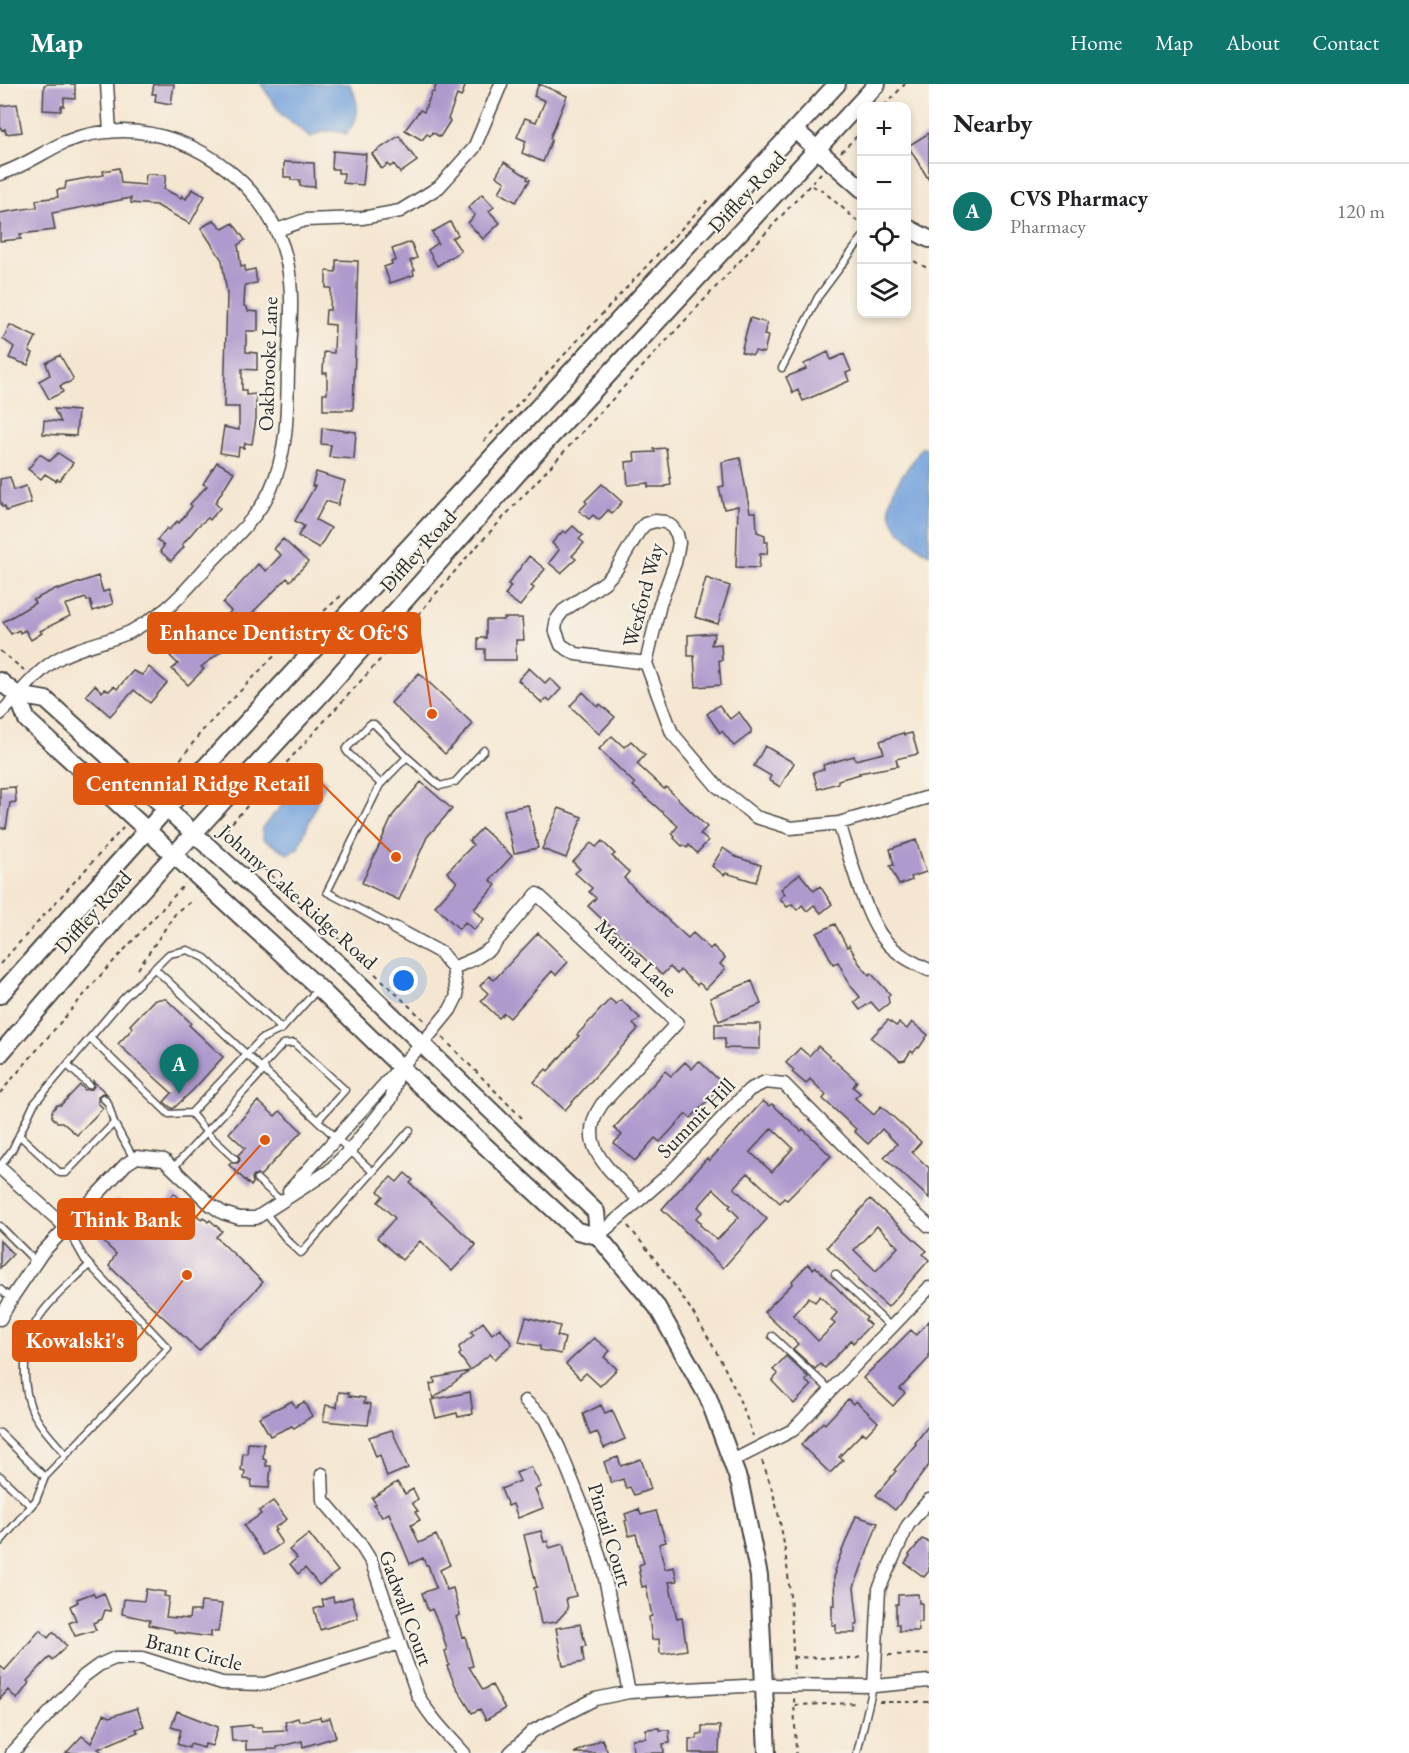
<!DOCTYPE html>
<meta charset="utf-8">
<style>
body{margin:0;font-family:"EB Garamond",serif;background:#f2f2f2;color:#202124}
.controls{position:absolute;right:18px;top:18px;display:grid;overflow:hidden;border-radius:12px;box-shadow:0 3px 9px #0003}
.controls button{width:54px;height:54px;display:grid;place-items:center;padding:0;border:0;border-bottom:2px solid #e0e0e0;background:#fff;color:#202124;font:30px sans-serif}
.you{position:absolute;left:404px;top:897px;width:21px;height:21px;margin:-15px;border:4px solid #fff;border-radius:50%;background:#1a73e8;box-shadow:0 0 0 9px #1a73e833}
.badge{display:grid;place-items:center;width:39px;height:39px;border-radius:50%;background:#0f766e;color:#fff;font-size:20px;font-weight:700}
.pin{position:absolute;translate:-50% -50px;filter:drop-shadow(0 2px 3px #0008)}
.pin::after{content:'';position:absolute;top:32px;width:21px;height:18px;background:inherit;clip-path:polygon(0 0,100% 0,50% 100%)}
.list{margin:0;padding:0;list-style:none}
h2{display:flex;justify-content:space-between;align-items:center;height:78px;margin:0;padding:0 24px;font-size:26px}
h2 small{font-size:20px;font-weight:400;color:#757577}
.list li{display:grid;grid-template-columns:39px 1fr auto;gap:18px;align-items:center;box-sizing:border-box;height:96px;padding:0 24px;border-top:2px solid #e0e0e0}
.list b{display:block;font-size:22px;white-space:nowrap}
.list p{margin:0;font-size:20px;white-space:nowrap;color:#757577}
.list em{font-size:20px;font-style:normal;color:#757577}
.icon{flex:none;width:33px;height:33px;fill:none;stroke:currentColor;stroke-width:2;stroke-linecap:round;stroke-linejoin:round}
.map{position:relative;flex:none;width:929px;height:1669px;overflow:hidden}
header{display:flex;align-items:center;gap:36px;box-sizing:border-box;height:84px;padding:0 30px;background:#0f766e;color:#fff}
header strong{font-size:28px}
nav{display:flex;gap:33px;margin-inline-start:auto;font-size:21px}
main{display:flex}
aside{flex:1;background:#fff}
.map>svg:first-child{display:block}
</style>
<header>
<strong>Map</strong>
<nav><a>Home</a><a>Map</a><a>About</a><a>Contact</a></nav>
</header>
<main>
<div class="map">
<svg width="929" height="1669" viewBox="0 0 929 1669">
<rect width="100%" height="100%" fill="#f7f3e8"/>
<filter id="ink" filterUnits="userSpaceOnUse"><feTurbulence type="fractalNoise" baseFrequency=".0167" numOctaves="2"/><feDisplacementMap in="SourceGraphic" scale="12" xChannelSelector="R" yChannelSelector="G"/><feConvolveMatrix kernelMatrix="1 2 1 2 8 2 1 2 1" color-interpolation-filters="sRGB"/></filter>
<filter id="wash" filterUnits="userSpaceOnUse"><feTurbulence type="fractalNoise" baseFrequency=".008" numOctaves="4" result="noise"/><feDisplacementMap in="SourceGraphic" scale="24" xChannelSelector="R" yChannelSelector="G"/><feGaussianBlur stdDeviation="1.35" result="paint"/><feColorMatrix in="noise" values="0 0 0 0 0 0 0 0 0 0 0 0 0 0 0 0 0 1.4 0 .05"/><feComposite in="paint" operator="in"/></filter>
<g filter="url(#wash)">
<rect width="100%" height="100%" fill="#f5e6d1"/>
<path fill="#73a2dc" stroke="#4f6684" stroke-width="1.5" d="M261,0H350C360,22 361,32 346,50C335,44 321,47 311,53L281,30Z
M921,364H929V470C908,455 880,439 893,408C899,392 913,380 921,364Z
M317,690L326,698L298,764L289,770L263,755L262,744L309,691Z"/>
<g id="blocks">
<path fill="#af9acd" fill-rule="evenodd" d="M48,0H75V15L64,14V22H61V27L43,26L44,1Z
M154,0H174L171,20L155,17L156,10H152Z
M433,0H466L461,13L457,11L448,35L450,37L440,53L432,48L430,52L427,50L422,56L405,46L420,26L424,28L432,8H434L436,1Z
M539,0L567,12L550,54L552,55L543,78L522,69L526,57L517,53L525,34L536,38L545,17L534,12Z
M17,20L22,48L6,50L5,45L2,46L0,43V22Z
M929,49V96L908,62Z
M399,52L417,77L400,89L394,80L390,83L388,80L382,85L372,70Z
M333,67L366,70L363,101L343,99L344,89H338V85H332Z
M284,78L314,79L315,103L300,102V96H291V93H284Z
M504,78L528,93L527,95L530,96L516,118L499,108L505,98L496,92Z
M119,84L121,99L145,101L146,90L166,91L164,105L181,114L182,112L186,115L192,105L205,112L190,140L156,121L131,119V114L52,129L55,146L20,150L21,155L0,157V129L37,123L36,116L58,113L57,106L65,105L66,98L104,91L103,87Z
M482,110L494,123L489,127L500,139L483,155L468,139L475,131L468,124Z
M214,136L223,145L233,139L245,156L238,161L241,183L245,182V187L255,185L257,199L245,201L244,222L247,223L248,227L258,228V247H246V268L257,269V286L242,285V306H246V311L256,310V335L252,360L245,359L244,364L239,363L238,372L220,369L224,343L239,346V323H224L227,210L222,176L201,144Z
M450,138L458,151L452,154L461,167L437,182L428,166L438,159L432,148Z
M411,158L417,174L410,177L415,186L413,187L414,191L390,199L384,183L392,180L391,178L396,176L392,165Z
M336,176L358,177L353,326H323V310H327V289H323L324,268L334,269L335,241L325,240L326,226H330L331,204H326V187L336,188Z
M750,234L767,239L764,251L768,252L764,269L755,267L753,271L741,268Z
M10,241L36,253L29,267L33,269L28,281L9,274L14,263L3,255Z
M828,268L831,276L844,270L851,287L846,289L849,297L803,317L798,306L793,309L786,293L806,285L804,280Z
M60,271L73,294L72,297L60,302L63,308L49,315L39,297L50,291L46,279Z
M54,325L78,327L76,352L43,350L44,336L61,338Z
M322,344L356,348L354,375L329,373L331,361L321,360Z
M666,364L671,401L665,402V403H648V399L628,401L626,378L635,377L634,369L655,368L654,365Z
M58,369L73,379L60,396L57,395L56,397L45,390L41,395L28,385L40,370L50,377Z
M740,374L750,428H756L757,448L765,451V458H768L767,470H760L759,484L736,483L738,422L724,425L719,403L724,402L722,378Z
M217,378L234,388L215,419L220,424L210,436L208,434L198,442L182,461L184,463L171,477L160,467L164,462L157,456L167,444L169,446L177,437L179,439L192,422L190,420L207,402L203,400Z
M316,388L345,397L338,421L326,417L316,436L331,444L319,464L298,452L304,442L295,437L315,402H312Z
M10,393L14,406L26,402L31,419L6,427L5,422L2,423L0,416V395Z
M602,400L622,418L612,429L608,426L599,436L593,431L589,435L579,427L587,419L585,417Z
M573,442L583,451L579,455L584,459L572,472L576,475L561,489L549,479L559,466L552,459L563,447L566,449Z
M283,455L308,478L290,497L287,494L253,528L257,531L223,566L201,583L204,585L188,601L172,585L178,580L170,572L180,562L186,567L201,551L197,548L207,537L215,544L231,527L223,519L258,480L266,487L281,471L274,465Z
M529,472L545,485L531,502L534,504L520,522L505,511L511,502L508,500Z
M98,492L103,508L109,506L113,520L93,527L90,516L87,517L86,514L65,521L70,532L40,547L42,549L31,556L25,546L20,549L19,546L11,550L3,538L35,519L33,516L57,504L58,506Z
M706,494L730,502L718,540L695,533Z
M504,534H522L524,556H516V576H485V565H478V554H486V536H504Z
M715,549L711,561L721,560L722,576H719L721,601L696,603L694,572H688V551Z
M149,583L167,599L150,619L134,606L110,632L86,611L95,601L102,608L105,605L109,607L114,602L117,605L133,587L142,591Z
M529,584L545,599L550,594L561,605L550,617L547,614L542,619L518,596Z
M419,589L473,640L445,670L391,619Z
M583,608L598,623L600,620L615,633L599,650L570,622Z
M719,621L730,635L739,628L751,645V649L734,662L722,647L720,649L707,630Z
M903,649L904,651L912,649L918,670L896,675L898,682L859,689L860,690L838,696V699L818,705L813,688L824,685L823,681L854,672L855,676L884,669L880,657Z
M612,652L624,663L631,657L645,671L637,680L664,705L666,703L707,743L700,750L708,757L697,769L689,761L687,764L683,761L682,762L674,754L675,753L672,749L678,742L633,702L635,700L599,665Z
M765,662L794,679L780,703L769,696L771,692L754,682Z
M421,698L452,725L427,753L399,816L362,799L393,731Z
M15,703L16,718L10,719L6,744H0V704Z
M528,721L538,764L514,769L504,726Z
M559,724L582,733L566,774L542,765Z
M482,744L512,772L490,796L496,801L474,825L484,835L474,846L465,838L459,845L435,822L457,798L447,788L473,761L469,757Z
M916,756L926,788L911,793L912,796L899,801L890,782L894,781L890,765Z
M602,757L615,770L612,772L629,788L624,794L646,816L688,854L693,849L710,865L713,862L725,874L720,880L725,885L706,905L699,899L697,901L680,886L677,890L670,883L662,891L588,822L596,814L589,808L592,804L575,789L580,785L573,778L591,759L596,763Z
M723,764L736,773L761,781L756,798L726,789L724,791L712,782Z
M800,790L814,807L820,802L832,820L821,829L814,821L807,827L802,821L797,826L792,820L787,823L780,814L785,810L781,805Z
M835,840L847,863L849,861L859,879L869,891L871,889L890,910L888,913L889,919L879,927L871,918L860,926L854,918L860,913L850,901L838,878L833,880L817,849Z
M538,849L568,878L556,891L552,887L510,934L504,929L499,934L481,917L488,909L480,902L489,892L494,896Z
M752,897L761,920L719,937L710,914Z
M159,915H166L191,939L189,941L223,973L193,1006L173,1025L164,1018L172,1009L118,960L133,944L130,941L153,917Z
M610,915L616,920L621,916L640,934L633,940L638,945L565,1026L534,998L546,985L548,987L579,952L577,951Z
M888,936L896,942L899,939L907,945L912,938L928,951L919,964L918,963L913,969L911,967L905,976L900,977L894,971L871,954Z
M715,940H760V965L725,964V954H715Z
M818,962L857,997L853,1003L860,1009L855,1014L874,1031L881,1022L921,1058L912,1068L929,1084V1114L884,1073L897,1060L882,1045L868,1060L854,1047L856,1045L823,1015L826,1011L810,995L806,1000L792,988L794,986L786,979L800,964L809,972Z
M699,977L723,1000L691,1034L686,1030L660,1058L655,1054L635,1077L614,1059L622,1051L614,1044L665,987L671,992L685,978L692,985Z
M93,997L107,1010L102,1009L98,1012V1019L103,1024L77,1051L62,1038H57L52,1033V1027L57,1021H61L80,1001L85,1006L92,1005L94,1002Z
M258,1017L275,1032L280,1027L302,1047L261,1091H254L252,1094L253,1099L251,1102L229,1081L231,1079H238L240,1076L238,1071L245,1064L229,1049Z
M763,1017L769,1022L772,1020L801,1047L803,1045L831,1072L787,1116L784,1114L780,1119L748,1089L734,1104L767,1135L723,1184L662,1125L707,1074L709,1077ZM772,1044L793,1064L772,1088L750,1068ZM714,1105L731,1121L729,1123L739,1133L717,1156L700,1141L701,1139L696,1134L703,1128L698,1123Z
M405,1089L413,1096L410,1099L476,1161L452,1187L420,1157L402,1176L377,1154L395,1134L378,1118L383,1112L378,1107L391,1093L397,1098Z
M174,1109L201,1135L203,1133L208,1138L210,1136L222,1147L216,1153L263,1198L199,1267L109,1182L116,1170L90,1145L118,1115L146,1140Z
M870,1115L927,1167L923,1170L929,1176L888,1223L858,1197L859,1195L827,1163ZM877,1142L898,1163L876,1187L854,1166Z
M0,1157L13,1170L0,1184Z
M808,1180L813,1185L816,1183L867,1234L865,1236L870,1241L853,1259L851,1256L825,1284L820,1280L815,1285L793,1265L798,1260L764,1228L793,1199L792,1197ZM820,1212L837,1229L831,1236L835,1240L818,1257L793,1231L809,1213L815,1218Z
M526,1233L560,1242L557,1252L565,1254L561,1270L540,1266V1262L519,1258Z
M929,1237V1274L900,1305L905,1309L893,1322L863,1294L911,1246L916,1251Z
M483,1238L492,1250L500,1244L512,1260L495,1275L490,1270L470,1286L459,1271L461,1269L459,1263L474,1251L471,1248Z
M594,1254L610,1267L604,1273L617,1285L600,1302L586,1289L580,1295L566,1280Z
M786,1272L808,1293L805,1296L811,1302L794,1320L772,1297L778,1290L773,1286Z
M469,1287L438,1311L433,1315L430,1300L435,1299L434,1294Z
M339,1308L349,1309V1312L365,1314L364,1319L371,1320L368,1341L323,1337L326,1321L337,1323Z
M470,1308L473,1330L458,1333L457,1329L436,1334L431,1316Z
M848,1315L853,1320L856,1317L878,1338L866,1351L863,1348L839,1373L843,1376L830,1389L801,1361L823,1338L825,1340Z
M292,1317L295,1323L304,1318L312,1332L294,1344L292,1342L270,1352L259,1333Z
M601,1321L605,1329L612,1326L625,1355L604,1364L597,1348L590,1351L583,1330Z
M929,1341V1381L895,1426L876,1411L896,1387L894,1386L916,1360L915,1359Z
M392,1346L408,1384L387,1393L380,1371L376,1373L369,1353Z
M248,1359L264,1360L263,1375L266,1376V1382H271L269,1404L251,1403L252,1396L244,1395L245,1387L241,1386L243,1369L247,1370Z
M618,1373L621,1382L641,1375L651,1405L634,1411L630,1403L626,1404L623,1395L611,1399L604,1378Z
M531,1383L541,1403L535,1405L543,1424L518,1434L513,1420L508,1422L501,1405L520,1397L516,1389Z
M397,1398L405,1410L413,1405L418,1415L412,1419L418,1427L415,1428L420,1436L411,1441L419,1459L436,1451L450,1481L440,1486L447,1506L453,1504L460,1531L456,1533L462,1553L465,1552L473,1582L469,1583L483,1606L492,1601L505,1625L486,1636L480,1625L472,1629L455,1601L447,1582L449,1581L445,1567L447,1566L441,1545L432,1525L428,1527L422,1509L436,1504L428,1481H426L423,1474L410,1480L389,1429L382,1433L374,1421L376,1420L372,1414Z
M273,1417L287,1435L274,1444L276,1446L274,1447L282,1459L264,1471L244,1442L261,1430L259,1427Z
M639,1425L641,1431L656,1427L666,1458L659,1460L665,1485L674,1483L677,1497L669,1498L677,1535L682,1534L687,1566L662,1570L660,1569L659,1555L652,1556L649,1533L652,1532L646,1502L642,1503L639,1488L640,1487L639,1481L644,1479L636,1450L629,1452L625,1437L627,1436L625,1430Z
M856,1432L878,1439L854,1503L858,1540H855V1549H836V1541H832V1521H835L834,1493L836,1488L834,1487Z
M541,1447L544,1458L548,1457L549,1464L563,1460L576,1512L566,1514L568,1525L556,1538L541,1540L534,1504L537,1503L524,1451Z
M309,1450L338,1487L319,1501L305,1484L298,1490L290,1480L297,1474L289,1466Z
M922,1455L929,1458V1487L924,1493L905,1479L910,1472L909,1471Z
M146,1505L165,1508L164,1512L169,1513L166,1533L189,1535L190,1527H200L201,1518L222,1520L218,1548L211,1547V1553L174,1548V1546L149,1541L150,1536L122,1530L124,1515L144,1517Z
M93,1509L95,1513L104,1509L111,1527L105,1526L102,1535L93,1539L96,1546L75,1552L69,1539L76,1536L70,1522L78,1518L77,1515Z
M918,1510L919,1519H922V1538H918L919,1547H899V1540H896V1520H898V1511Z
M333,1513L334,1518L352,1513L358,1534L320,1546L314,1525L324,1522L322,1516Z
M580,1540L586,1562L582,1563L584,1578L563,1582L556,1544Z
M40,1546L48,1554L53,1548L67,1562L52,1576L50,1573L41,1582L27,1597L29,1599L17,1615L8,1606L0,1615V1582L5,1586Z
M137,1624L144,1642L136,1645L138,1648L98,1665L103,1669H66L82,1652L91,1659L104,1630L110,1633Z
M177,1627L218,1643L212,1662L205,1660L204,1664L190,1660L189,1664L177,1660L181,1646L171,1643Z
M320,1633L321,1636L330,1634L336,1653L303,1663L302,1657L277,1663V1665L246,1666V1657H232L231,1643L252,1641V1643H262V1647L287,1646L285,1638L298,1634L299,1637Z
M702,1642H720L719,1669H689V1655H697V1650H702Z
M659,1644V1646H669L670,1659L663,1660L664,1669H633L632,1655L646,1654V1645Z
M602,1655L608,1669H574Z"/>
</g>
</g>
<g filter="url(#ink)">
<use href="#blocks" fill-opacity="0" stroke="#494744" stroke-width="1.5"/>
<g fill="none" stroke-linecap="round" stroke-linejoin="round">
<defs>
<path id="lane" d="M782,284L818,213L862,154
M381,700L349,670L346,666L348,663L370,640H374L407,673
M395,844L327,808L380,701L407,673L440,702L455,698L484,666
M154,884L373,1088
M90,954L169,1030L191,1029L261,955L282,945
M67,981L89,1001
M262,983L283,960L294,959L345,1006L318,1036
M103,1014L108,1019L114,1039
M191,1029L207,1049L235,1075
M19,1051L60,1089H66L114,1039L134,1075
M0,1082L12,1066L34,1020L123,915L169,870L188,866L205,874L282,945L317,906
M173,1084L265,985
M257,1095L281,1117
M265,1128L287,1156L301,1169L410,1046
M0,1142L36,1178
M835,1190L891,1243
M0,1205L11,1215
M772,1252L831,1307
M0,1349L45,1393L168,1264L85,1176L67,1144
M66,1371C56,1359 45,1348 37,1335C21,1311 21,1263 36,1238C49,1216 71,1199 89,1181
M0,1392L31,1422
M0,1458L36,1416L45,1393
M857,1669L873,1603"/>
<path id="street" d="M107,0L110,48
M0,90C23,83 43,68 65,58C82,51 104,47 123,47C198,48 271,104 287,178C295,213 289,252 288,287C287,328 288,368 270,407C257,434 233,455 213,476C197,493 183,511 166,525C154,534 143,541 130,548C108,558 83,561 61,573C36,586 20,611 0,630
M277,146L305,136L362,134L400,127L439,103L474,64L501,0
M646,579L576,570L561,561L555,545L557,535L563,527L605,498L616,486L639,447L645,440L655,437L665,438L672,443L677,450L679,459L675,479L660,520L646,579L672,649L717,702L756,733L791,744L839,739L929,713
M839,739C849,769 865,833 884,855C896,870 912,878 929,886
M453,884L476,874L491,864L537,810L677,939L602,1020C573,1062 612,1087 639,1116
M0,1084L67,1144
M289,1107L400,983L423,959L450,926L457,912L453,884L441,869L395,844
M598,1152L668,1091L749,1006L765,998L784,1000L874,1091L929,1142
M0,1235L13,1212L42,1169L126,1080L137,1073L164,1076L211,1121L223,1129L239,1134H256L329,1087L350,1066L391,1015L400,983
M525,1317L545,1335L559,1364L590,1441L603,1485L629,1608
M732,1377L793,1346L929,1204
M322,1390L323,1416L359,1458L372,1479L418,1612C433,1637 445,1648 464,1669
M874,1602L879,1505L908,1441L929,1416
M12,1669L84,1592L99,1581L115,1574H142L222,1599L265,1600L400,1559
M510,1669L533,1647L595,1615L629,1608L764,1601L874,1602L929,1597"/>
<path id="secondary" d="M795,46L862,105
M906,143L929,155
M0,597L17,611L27,636L319,904L415,997L577,1147L598,1152
M17,611L46,616L344,885L596,1128L598,1152L657,1223L708,1313L740,1400L759,1492L767,1669
M0,911L158,734L837,0
M0,970L128,821L327,604L546,358L877,0"/>
</defs>
<use href="#lane" stroke="#494744" stroke-width="9"/>
<use href="#street" stroke="#494744" stroke-width="15"/>
<use href="#secondary" stroke="#494744" stroke-width="20"/>
<path stroke="#494744" stroke-width="2" stroke-dasharray="4.5 4.5" stroke-linecap="butt" d="M884,22L905,0
M841,68L862,47
M812,102L822,106L862,141
M906,173L929,185
M484,357L709,115
M0,567L24,586
M156,694L163,697L167,703
M164,697L202,647L270,576L344,509
M223,741L228,742L227,747L236,758L426,938
M220,752L378,578L467,473L821,89
M0,880L123,744
M138,885L177,827L194,816
M443,954L523,1035
M0,1009L101,891L185,800
M628,1142C681,1205 727,1273 753,1352
M762,1377C789,1445 791,1518 794,1590
M888,1571L929,1570
M793,1573L855,1575L862,1572
M794,1614L796,1669
M879,1618H929
M795,1621L858,1619"/>
<use href="#lane" stroke="#fff" stroke-width="6"/>
<use href="#street" stroke="#fff" stroke-width="12"/>
<use href="#secondary" stroke="#fff" stroke-width="16"/>
</g>
</g>
<g text-anchor="middle" stroke-width="4.5" stroke-linejoin="round" paint-order="stroke">
<g font-size="21" fill="#2b2b2b" stroke="#f7f3e8">
<text transform="translate(747 108) rotate(-47)" y="7">Diffley Road</text>
<text transform="translate(268 280) rotate(-88)" y="7">Oakbrooke Lane</text>
<text transform="translate(418 467) rotate(-48)" y="7">Diffley Road</text>
<text transform="translate(643 511) rotate(-75)" y="7">Wexford Way</text>
<text transform="translate(298 813) rotate(42)" y="7">Johnny Cake Ridge Road</text>
<text transform="translate(93 828) rotate(-48)" y="7">Diffley Road</text>
<text transform="translate(636 874) rotate(43)" y="7">Marina Lane</text>
<text transform="translate(696 1034) rotate(-46)" y="7">Summit Hill</text>
<text transform="translate(610 1451) rotate(73)" y="7">Pintail Court</text>
<text transform="translate(406 1524) rotate(70)" y="7">Gadwall Court</text>
<text transform="translate(194 1568) rotate(14)" y="7">Brant Circle</text>
</g>
</g>
<path fill="none" stroke="#df570e" stroke-width="2" d="M432 630L420 549M396 773L322 700M265 1056L194 1135M187 1191L136 1257"/>
<g fill="#df570e" stroke="#f7f3e8" stroke-width="2">
<circle cx="432" cy="630" r="6"/>
<circle cx="396" cy="773" r="6"/>
<circle cx="265" cy="1056" r="6"/>
<circle cx="187" cy="1191" r="6"/>
</g>
<g fill="#df570e" stroke="#df570e" stroke-width="2">
<rect x="148" y="529" width="272" height="40" rx="6"/>
<rect x="74" y="680" width="248" height="40" rx="6"/>
<rect x="58" y="1115" width="136" height="40" rx="6"/>
<rect x="13" y="1237" width="123" height="40" rx="6"/>
</g>
<g font-size="22" text-anchor="middle" font-weight="bold" fill="#fff">
<text x="284" y="556">Enhance Dentistry &amp; Ofc'S</text>
<text x="198" y="707">Centennial Ridge Retail</text>
<text x="126" y="1143">Think Bank</text>
<text x="75" y="1264">Kowalski's</text>
</g>
</svg>
<div class="controls">
<button>+</button>
<button>−</button>
<button><svg class="icon" aria-label="locate" viewBox="0 0 24 24"><circle cx="12" cy="12" r="6"/><path d="M12 2v4M12 18v4M2 12h4M18 12h4"/></svg></button>
<button><svg class="icon" aria-label="layers" viewBox="0 0 24 24"><path d="M12 4l9 5-9 5-9-5zM3 14l9 5 9-5"/></svg></button>
</div>
<div class="you"></div>
<div class="pin badge" style="left:179px;top:1010px">A</div>
</div>
<aside>
<h2>Nearby<small></small></h2>
<ul class="list">
<li><span class="badge">A</span><div><b>CVS Pharmacy</b><p>Pharmacy</p></div><em>120 m</em></li>
</ul>
</aside>
</main>
